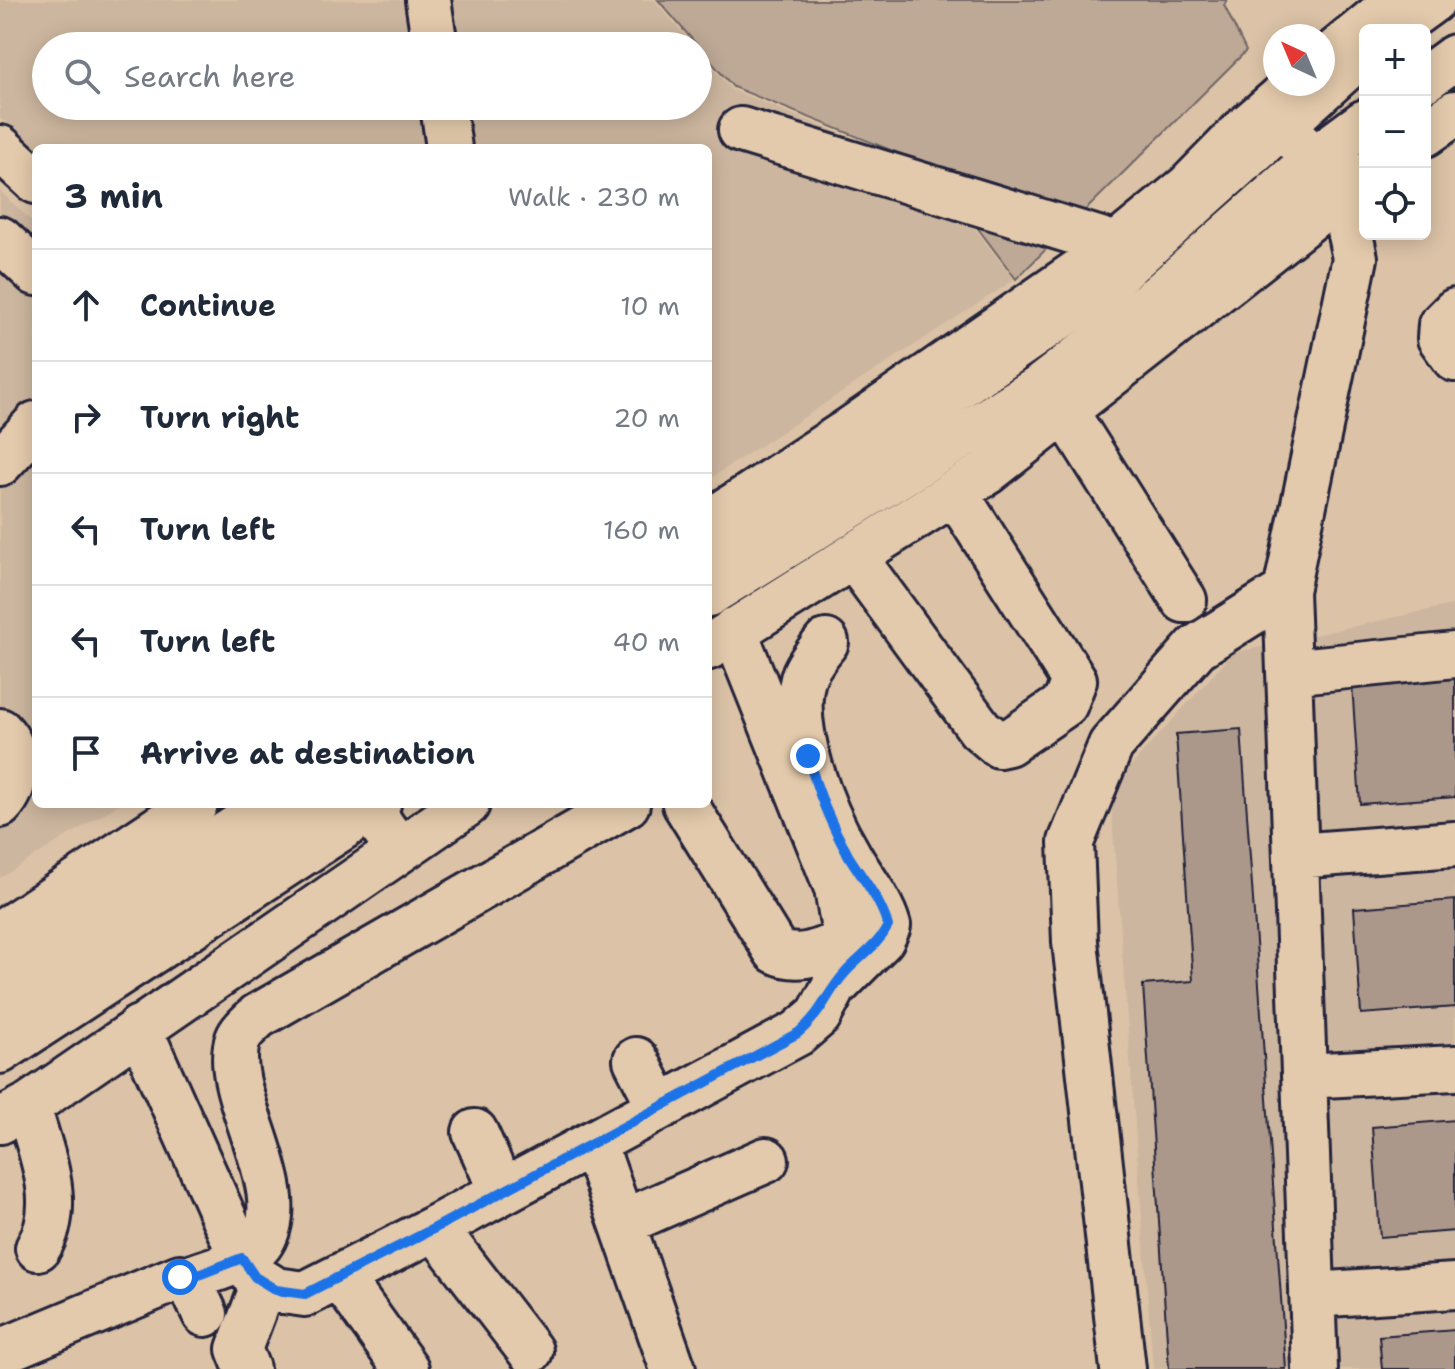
<!DOCTYPE html>
<meta charset="utf-8">
<style>
body{margin:0;font-family:"Shantell Sans",sans-serif;background:#f6f6f7;color:#1f2937}
.controls{position:absolute;right:24px;top:24px;display:grid;overflow:hidden;border-radius:12px;box-shadow:0 4px 20px #0003}
.controls button{width:72px;height:72px;display:grid;place-items:center;padding:0;border:0;border-bottom:2px solid #e0e1e3;background:#fff;color:#1f2937;font:40px sans-serif}
.compass{position:absolute;left:1263px;top:24px;width:72px;height:72px;border-radius:50%;background:#fff;box-shadow:0 4px 20px #0003;rotate:316deg}
.stop{position:absolute;width:24px;height:24px;margin:-18px;border:6px solid #1a73e8;border-radius:50%;background:#fff}
.stop.end{background:#1a73e8;border-color:#fff;box-shadow:0 2px 8px #0008}
.list{margin:0;padding:0;list-style:none}
h2{display:flex;justify-content:space-between;align-items:center;height:104px;margin:0;padding:0 32px;font-size:34px}
h2 small{font-size:26px;font-weight:400;color:#747a83}
.list li{display:grid;grid-template-columns:52px 1fr auto;gap:24px;align-items:center;box-sizing:border-box;height:112px;padding:0 32px;border-top:2px solid #e0e1e3}
.list b{display:block;font-size:30px;white-space:nowrap}
.list em{font-size:26px;font-style:normal;color:#747a83}
.icon{flex:none;width:44px;height:44px;fill:none;stroke:currentColor;stroke-width:2;stroke-linecap:round;stroke-linejoin:round}
.map{position:relative;flex:none;width:1455px;height:1369px;overflow:hidden}
.search{position:absolute;background:#fff;box-shadow:0 4px 20px #0003;left:32px;top:32px;width:680px;height:88px;display:flex;align-items:center;gap:20px;box-sizing:border-box;padding:0 28px;border-radius:44px;color:#747a83;font-size:30px}
.panel{position:absolute;background:#fff;box-shadow:0 4px 20px #0003;left:32px;top:144px;width:680px;height:664px;border-radius:12px}
.map>svg:first-child{display:block}
</style>
<div class="map">
<svg width="1455" height="1369" viewBox="0 0 1455 1369">
<rect width="100%" height="100%" fill="#dcc3a7"/>
<filter id="ink" filterUnits="userSpaceOnUse"><feTurbulence type="fractalNoise" baseFrequency=".0125" numOctaves="2"/><feDisplacementMap in="SourceGraphic" scale="16" xChannelSelector="R" yChannelSelector="G"/><feConvolveMatrix kernelMatrix="1 2 1 2 8 2 1 2 1" color-interpolation-filters="sRGB"/></filter>
<g filter="url(#ink)">
<path fill="#cdb69f" d="M0,0H654L694,46H46V106H698V50L732,90L930,169L1014,280L708,480V148H36V152L0,118Z
M0,191L36,225V804H119L0,878Z
M1455,604V1369H1153L1110,789L1233,653Z"/>
<path fill="#bea996" stroke="#706668" stroke-width="2" d="M658,0H1227L1224,5L1246,51L1016,279L931,166L733,87Z"/>
<path fill="#ab988b" stroke="#22223b" stroke-width="2" d="M1455,676V797L1360,804L1352,684Z
M1241,729L1286,1369H1169L1143,985L1193,981L1176,734Z
M1455,900V1007L1361,1014L1354,908Z
M1455,1120V1231L1380,1237L1372,1127Z
M1455,1330V1369H1382L1379,1336Z"/>
<g fill="none" stroke-linecap="round" stroke-linejoin="round">
<defs>
<path id="minor" d="M428,0L435,46
M1392,30L1433,0
M443,106L449,148
M1272,106L1344,206L1355,258L1286,591L1315,1369
M741,130L1117,245
M1425,134L1455,113
M0,148L36,181
M0,239L36,273
M1455,311L1441,325L1440,338L1455,359
M1065,411L1184,600
M0,463L36,424
M708,551L836,471L1096,292L1365,51
M854,557L980,729L999,745L1008,743L1065,704L1074,680L956,494
M826,642C818,652 810,662 805,673C786,723 823,813 849,856C862,879 881,901 888,926L882,939L835,986
M709,647L987,472L1365,175
M1289,672L1455,655
M0,731C20,751 19,786 0,805
M685,804L776,951C801,963 822,950 846,941
M1296,856L1455,844
M0,934L195,804
M0,1024L338,804
M139,1028L242,1258L255,1277L276,1290L305,1294L435,1228L798,1033L819,1015L834,987L846,941L837,888L734,630
M636,1060L660,1107
M1304,1076L1455,1068
M28,1106C40,1152 65,1204 38,1248
M0,1121L28,1106L467,804
M475,1132L502,1192
M594,1143L673,1369
M622,1223L766,1160
M435,1228L530,1351
M340,1277L406,1369
M188,1279L205,1314
M1312,1295L1455,1286
M0,1352L180,1277L188,1279C210,1270 246,1263 260,1244C298,1191 219,1092 238,1039C241,1031 252,1022 258,1016L627,804
M247,1369L239,1349L264,1283
M1123,1369L1075,942L1071,842L1111,745L1197,647L1286,591"/>
<path id="highway" d="M1323,62L1398,0
M1425,79L1455,57
M708,523L844,434L1117,245L1189,186L1245,129L1297,84
M708,594L1038,389L1159,296L1312,161L1365,122
M370,809L398,849
M0,981L273,804
M0,1051L378,804"/>
</defs>
<use href="#minor" stroke="#22223b" stroke-width="50"/>
<use href="#highway" stroke="#22223b" stroke-width="50"/>
<use href="#minor" stroke="#e4caac" stroke-width="44"/>
<use href="#highway" stroke="#e4caac" stroke-width="44"/>
</g>
</g>
<g fill="none" stroke-linecap="round" stroke-linejoin="round" filter="url(#ink)">
<path stroke="#1a73e8" stroke-width="10" d="M180,1277L188,1279L242,1258L255,1277L276,1290L305,1294L435,1228L798,1033C824,1011 825,995 845,973C859,957 878,946 888,926C881,900 862,878 848,855C830,823 817,792 808,756"/>
</g>
</svg>
<div class="controls">
<button>+</button>
<button>−</button>
<button><svg class="icon" aria-label="locate" viewBox="0 0 24 24"><circle cx="12" cy="12" r="6"/><path d="M12 2v4M12 18v4M2 12h4M18 12h4"/></svg></button>
</div>
<svg class="compass" viewBox="-18 -18 36 36"><path d="M0-13l5 13h-10z" fill="#e53935"/><path d="M0 13l5-13h-10z" fill="#747a83"/></svg>
<div class="stop" style="left:180px;top:1277px"></div>
<div class="stop end" style="left:808px;top:756px"></div>
<div class="search"><svg class="icon" aria-label="search" viewBox="0 0 24 24"><circle cx="10" cy="10" r="6"/><path d="M15 15l6 6"/></svg>Search here</div>
<section class="panel">
<h2>3 min<small>Walk · 230 m</small></h2>
<ul class="list">
<li><svg class="icon" aria-label="ahead" viewBox="0 0 24 24"><path d="M12 20V5M6 11l6-6 6 6"/></svg><div><b>Continue</b></div><em>10 m</em></li>
<li><svg class="icon" aria-label="right" viewBox="0 0 24 24"><path d="M7 20v-9h11M14 6l5 5-5 5"/></svg><div><b>Turn right</b></div><em>20 m</em></li>
<li><svg class="icon" aria-label="left" viewBox="0 0 24 24"><path d="M17 20v-9H6M10 6l-5 5 5 5"/></svg><div><b>Turn left</b></div><em>160 m</em></li>
<li><svg class="icon" aria-label="left" viewBox="0 0 24 24"><path d="M17 20v-9H6M10 6l-5 5 5 5"/></svg><div><b>Turn left</b></div><em>40 m</em></li>
<li><svg class="icon" aria-label="arrive" viewBox="0 0 24 24"><path d="M6 21V4h12l-3 4 3 4H6"/></svg><div><b>Arrive at destination</b></div></li>
</ul>
</section>
</div>
